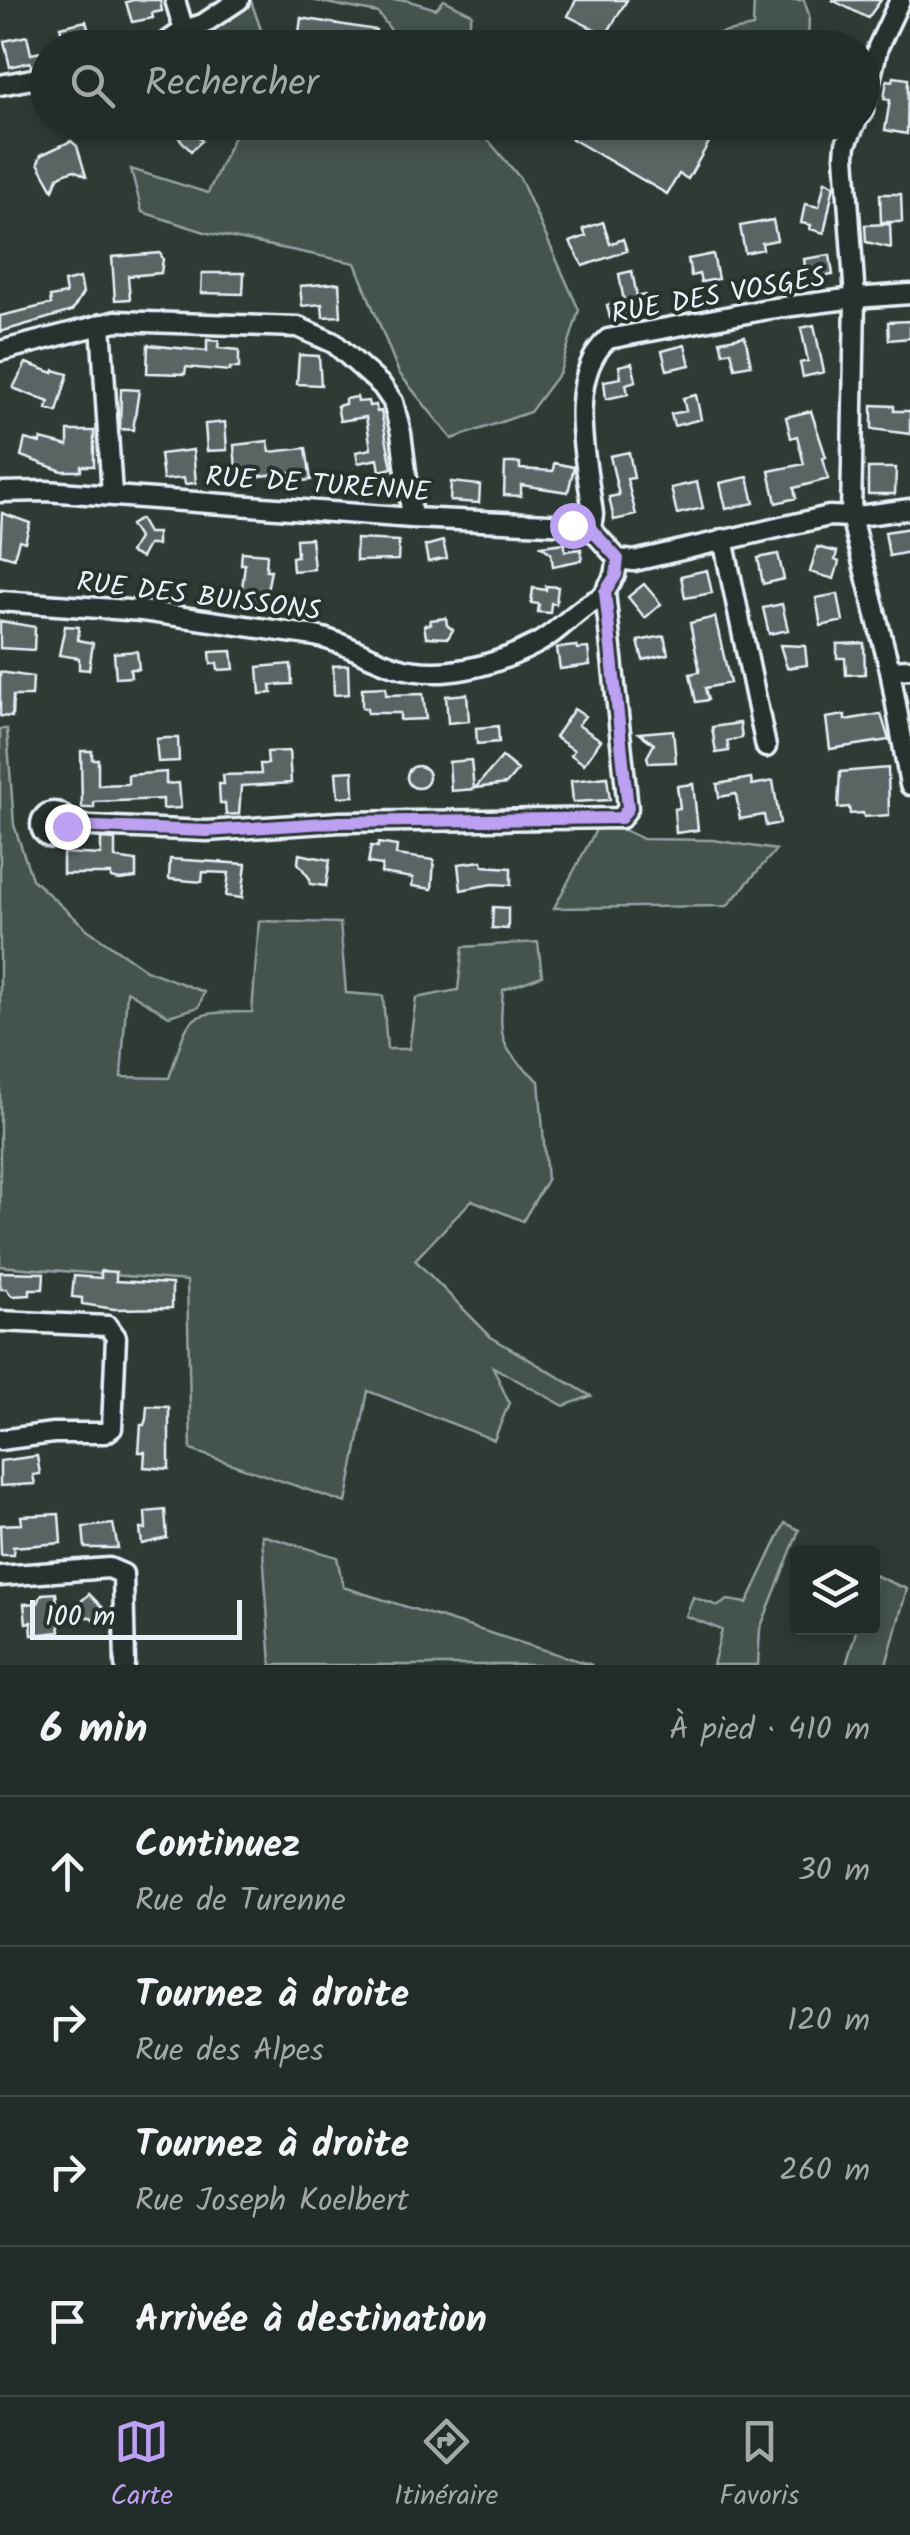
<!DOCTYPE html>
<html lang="fr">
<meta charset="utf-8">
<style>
body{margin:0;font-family:Kalam,sans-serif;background:#2e3834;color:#f1f3f6}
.controls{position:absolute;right:30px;bottom:30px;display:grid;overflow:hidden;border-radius:10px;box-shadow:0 5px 15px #0003}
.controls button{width:90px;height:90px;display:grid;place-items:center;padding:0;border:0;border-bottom:2px solid #3f4845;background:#222c28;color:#f1f3f6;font:50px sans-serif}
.scale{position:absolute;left:30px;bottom:25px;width:212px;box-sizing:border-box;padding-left:10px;border:5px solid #e8f1f8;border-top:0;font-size:28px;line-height:35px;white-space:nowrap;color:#e8f1f8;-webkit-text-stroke:8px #26332d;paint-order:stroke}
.stop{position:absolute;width:30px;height:30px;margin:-22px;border:8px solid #bca0f2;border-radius:50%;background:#fff}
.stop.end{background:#bca0f2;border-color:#fff;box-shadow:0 2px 10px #0008}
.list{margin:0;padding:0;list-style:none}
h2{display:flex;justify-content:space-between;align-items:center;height:130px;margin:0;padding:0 40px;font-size:42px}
h2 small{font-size:32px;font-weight:400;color:#a2a7a8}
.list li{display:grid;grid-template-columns:65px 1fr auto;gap:30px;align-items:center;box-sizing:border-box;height:150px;padding:0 40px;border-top:2px solid #3f4845}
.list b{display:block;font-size:38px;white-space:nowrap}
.list p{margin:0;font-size:32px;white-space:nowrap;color:#a2a7a8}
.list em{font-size:32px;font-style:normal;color:#a2a7a8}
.icon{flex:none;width:55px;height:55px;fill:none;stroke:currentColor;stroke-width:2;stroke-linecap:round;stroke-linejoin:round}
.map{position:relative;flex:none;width:910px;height:1665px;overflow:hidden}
.search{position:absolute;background:#222c28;box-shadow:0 5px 15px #0003;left:30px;right:30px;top:30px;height:110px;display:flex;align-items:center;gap:25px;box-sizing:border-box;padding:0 35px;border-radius:55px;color:#a2a7a8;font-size:38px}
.sheet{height:730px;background:#222c28}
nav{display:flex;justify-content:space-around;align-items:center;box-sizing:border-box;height:140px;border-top:2px solid #3f4845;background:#222c28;font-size:28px;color:#a2a7a8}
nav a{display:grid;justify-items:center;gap:5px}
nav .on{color:#bca0f2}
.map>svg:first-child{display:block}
</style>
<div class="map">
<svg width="910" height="1665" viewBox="0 0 910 1665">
<rect width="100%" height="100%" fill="#2e3b35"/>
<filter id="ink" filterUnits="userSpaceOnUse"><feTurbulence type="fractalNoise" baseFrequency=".01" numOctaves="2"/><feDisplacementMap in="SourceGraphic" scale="20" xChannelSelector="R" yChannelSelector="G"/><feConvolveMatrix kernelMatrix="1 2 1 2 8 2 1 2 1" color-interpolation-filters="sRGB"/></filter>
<g filter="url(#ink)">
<path fill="#45524e" stroke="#96a2a3" stroke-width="2.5" d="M311,0H406L436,9L444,0L472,14L463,47H397L399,41L378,13Z
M754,0H804L809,15L808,47H686L680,41L753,27Z
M251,1L267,47L179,48Z
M240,123H474L520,178L579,310L560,372L530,412L452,439L399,373L355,263L208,233L142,212L131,169L208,193Z
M0,729H7L14,825L32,879L87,929L146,970L204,992L199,1007L169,1016L127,991L121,1077L169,1078C191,1014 181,1012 252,1012L259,921L340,923L346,993L383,996L387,1049H409L416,998L458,990L463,947L538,942L542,976L503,990C499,1041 499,1047 539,1081L547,1180L523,1221L472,1200L415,1260L491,1337L591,1396L564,1406L493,1367L509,1403L494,1440L368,1391L346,1503L191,1450L187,1281L0,1266Z
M597,828L624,830L643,839L713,840L776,850L727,906L554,908Z
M785,1523L799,1530L760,1629L758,1665H713L722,1630L686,1616L693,1597L718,1606L728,1600L747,1603Z
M262,1535L337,1557L343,1587L592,1665H271Z
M874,1575L907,1589L886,1665H846L857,1628H872Z"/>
<path fill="#596563" stroke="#e8f1f8" stroke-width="2.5" d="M133,0H160L162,11L152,13L153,18L132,22L126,2Z
M576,0H627L606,35L568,16Z
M832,0H881L868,18Z
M301,18L376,30L374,48L338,41L337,48H297Z
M86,21L92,43L78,48H59L63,38L60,27Z
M27,36L31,54L41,52L44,64L31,67L30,62L10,67L4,41Z
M894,77L908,79L907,134L885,130L890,100L884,99L887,80L893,81Z
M146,122H196L203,130L197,135L202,141L191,151L168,126L158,135Z
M543,122H687L712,137L688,179L679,174L667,194Z
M71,141L77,146L86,176L74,170L63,174L58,177L53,190L38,163L41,155Z
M825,181L834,185L824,233L810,229L811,225L801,223L805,204L819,207Z
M880,194H901L902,222H881Z
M773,220L777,240L762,243L763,249L745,253L740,226Z
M603,222L610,244L623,239L627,251L583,266L570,242L586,236L583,229Z
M890,224L891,248L866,242L865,225Z
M160,253L163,259L161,273L128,276L130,299L115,300L112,257Z
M713,254L718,279L701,282L699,274L691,276L688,259Z
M830,255L833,275L825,276L826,281L807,283L804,259Z
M632,271L637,297L645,295L649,310L610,318L607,305L624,302L619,274Z
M202,273H244L243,294L201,293Z
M80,278L83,293L72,311L0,332V316L51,304L50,297L66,294L64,282Z
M339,283L341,316L323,317L322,304L302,306L300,286Z
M910,321V338L889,340L888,322Z
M814,325L824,372L803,377L800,363L808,361L801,328Z
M745,336L751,365L735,368L731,351L723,353L720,341Z
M207,340L219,341L218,348L239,350V368H230V371L186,367L185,374L147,373L148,345L207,351Z
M685,345L690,365L667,370L662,351Z
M299,355L319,356L321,385L297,384Z
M26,363L53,373L54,370L68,374L57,412L47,409L49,402L13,388Z
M632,363L636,381L626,384L628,394L606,399L604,381L621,378L619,366Z
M121,389L139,390L133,430L120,429Z
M696,395L701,419L674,426L671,414L686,411L683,398Z
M357,397L358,402L368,401L369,406L376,405L377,412L381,411L392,468L380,471L378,459L358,463L356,452L371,449L366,417L340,421L337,406L345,404V399Z
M872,405L894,406V411H910V434L872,429Z
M811,411L826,457L823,458L828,479L794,488L796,498L776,503L769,471L804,464L797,436L791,438L786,417Z
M225,422L227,450L207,451L205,424Z
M68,431H94V466H81V471H62L21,456L25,439L40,443L41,439L68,446Z
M268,441L270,452L306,448L311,480L293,482L292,472L245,478L244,470L236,469L234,445Z
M193,450L196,483L185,484L184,478L163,480L160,454Z
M629,452L634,478L627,479L636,515L614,520L609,497L619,495L610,456Z
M505,463H520V469L553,471L554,463L574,467L568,492L521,485V496L504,495Z
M868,468H896L895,494H868Z
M748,477L754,503L726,509L720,483Z
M451,482L480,485L479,503L450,501Z
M697,482L703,508L677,514L671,488Z
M2,513L30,523L25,542L19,540L14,558L0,554Z
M140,519L148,533H157V545H148L141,558L130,553L138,538L130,525Z
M910,528V552L889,556L885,532Z
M311,538L314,569L293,571L292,557L297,556L296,539Z
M356,539L399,541L398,560L356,561Z
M443,541L447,558L428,562L425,546Z
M565,543V551L581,549L582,560L553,566L551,553L541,546Z
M817,547L837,552L835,560L839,562L834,579L810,572Z
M242,552L267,554L266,570H271L264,607L240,605L245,564H241Z
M778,554L784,579L763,584L758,558Z
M707,570L712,593L685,598L681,576Z
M644,584L661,604L645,618L628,597Z
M546,586L558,587L556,604L551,603L550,613L538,612L539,604L531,603L533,588L546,590Z
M838,594L843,621L821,626L816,598Z
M782,604L788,630L769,634L763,608Z
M715,617L730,683L705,688L708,700L696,702L690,674L699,672V667L690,623Z
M446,618L447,625L453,630L448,638L426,637L424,625L431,624L430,620Z
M0,621L35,627L34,650L0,648Z
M65,626L79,627L78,640L93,643L89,670L79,669V658L59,655Z
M664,636L668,654L643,660L638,641Z
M864,643L865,674L846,675L845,658H837V644Z
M780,645L805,646L807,665L787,668Z
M577,646V649L588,648L590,665L560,669L557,648Z
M137,651L139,669H130L131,677L116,678L114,653Z
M232,651L234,669L218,670L217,663L211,664L210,652Z
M291,664L292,684L271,685L272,693L260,694L258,667Z
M348,665L349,694L334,695L333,666Z
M0,672L33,677L32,696H13L12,717L0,716Z
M386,687V695L423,694L426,719L400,720V713H367V708H362V688Z
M467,694L469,721L448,723L446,696Z
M574,709L585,716L578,725L601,740L584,764L571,755L574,750L555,737Z
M881,714L889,740L830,749L826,718L845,715V720Z
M740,723L742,738L727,741L729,751L716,753L712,727Z
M498,726L499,742L477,744L476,728Z
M673,730L676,762L649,763L647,757L654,744L639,733Z
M167,738H178L179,761L158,762L156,739Z
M81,751H92V759H98V785L128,784V775L166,772V784L179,783L181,808L163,809V799L94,802V808H82Z
M289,751L291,783L241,786L239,814L226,815L225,803H220L219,784H224L223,775L261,774L260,764H268L267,752Z
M502,757L518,770L506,784L475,788Z
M471,760L474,789L451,791L449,762Z
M407 777a11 11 0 1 1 22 0a11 11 0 1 1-22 0Z
M888,768L889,815L864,817L863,813L850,814L849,807L838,808L840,772Z
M353,771L354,796L338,797L336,772Z
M607,777L610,800L573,802L571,781Z
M751,778L752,785L773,781L780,823L766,826L764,815L740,819L736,794L719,797L717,784Z
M693,784L698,830L676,833L674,809L680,808L677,786Z
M101,839L115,840V858L136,861V878L120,880L111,878V874H63V853L101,855Z
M378,843L397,846L396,855L434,860L432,889L412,886L413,878L381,873L382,865L368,863L371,846L378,847Z
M299,854L330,860L326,886L310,884V879L298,863Z
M170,859L246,864L242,898L226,896L229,873L203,872L202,882L169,879Z
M482,861L483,866L511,868V885L492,884L461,890L458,864Z
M493,907L508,908V929L492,928Z
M101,1271L116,1272V1281L172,1284V1308L114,1309L82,1304V1298L72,1297L74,1276L101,1278Z
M0,1272L44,1273L43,1289H30V1295L12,1296L6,1289H0Z
M147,1406L169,1407V1469L144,1467L145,1452H139L141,1425H144L146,1419Z
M37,1456L40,1474L33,1475L35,1484L0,1486V1461Z
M165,1510L167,1538L142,1544L140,1529H146L145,1512Z
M59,1514L61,1543L13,1547L14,1555H1L0,1525L22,1524L21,1516Z
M113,1524L118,1548H85L83,1527Z
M56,1593L60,1632L32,1635L31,1622L26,1623L24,1604L38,1603L42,1594Z
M89,1594L107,1612L96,1622L91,1617H83V1610L78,1604Z"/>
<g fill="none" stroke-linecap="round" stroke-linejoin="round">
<defs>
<path id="minor" d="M175,0L184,30
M153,48L167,42L184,30L203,24L239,0
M0,85L48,76
M862,114L878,47L900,0
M910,294L855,298L851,517L890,670L910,785
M101,324L112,495
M0,351L116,321L298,327L334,343L382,386L393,402L401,433L412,518
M0,492L46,491L412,518L573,525L591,529L618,559
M591,529L593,514C587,462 564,378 608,339L768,309L855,298L845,156L846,144L856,122
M723,539L766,747
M618,559L634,561L829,516L851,517L910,509
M0,601L142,611L315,636C344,642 367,657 394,666C440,681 494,666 536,644C560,632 579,605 605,596
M890,670L910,669
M41 825a13 13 0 1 1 26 0a13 13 0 1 1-26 0Z
M67,825L207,831L340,822L621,818L628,808L605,592L615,575L618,559
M0,1321L108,1326L116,1337L112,1428L105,1433H53L0,1440
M0,1576L109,1568L123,1574L125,1665"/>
</defs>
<use href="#minor" stroke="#e8f1f8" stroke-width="25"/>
<use href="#minor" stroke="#26332d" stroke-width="18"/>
</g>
</g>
<g fill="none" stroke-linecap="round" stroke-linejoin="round" filter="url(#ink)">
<path stroke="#bca0f2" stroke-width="12" d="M67,826L207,831L340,822L621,818L628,808L605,592L616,575L618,559L591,529L572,525"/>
</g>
<g text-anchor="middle" stroke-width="8" stroke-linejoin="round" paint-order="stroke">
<g font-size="28" fill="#e8f1f8" stroke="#26332d">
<text transform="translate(718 294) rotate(-10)" y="10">RUE DES VOSGES</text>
<text transform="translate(318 483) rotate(4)" y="10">RUE DE TURENNE</text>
<text transform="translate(199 595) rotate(7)" y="10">RUE DES BUISSONS</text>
</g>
</g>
</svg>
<div class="controls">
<button><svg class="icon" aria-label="layers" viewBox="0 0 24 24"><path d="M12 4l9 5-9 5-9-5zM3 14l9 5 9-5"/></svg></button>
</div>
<div class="scale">100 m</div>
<div class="stop" style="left:572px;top:525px"></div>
<div class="stop end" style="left:67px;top:826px"></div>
<div class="search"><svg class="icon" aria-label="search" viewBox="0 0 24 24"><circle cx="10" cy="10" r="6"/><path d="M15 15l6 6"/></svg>Rechercher</div>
</div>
<section class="sheet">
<h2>6 min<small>À pied · 410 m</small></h2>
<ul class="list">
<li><svg class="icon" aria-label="ahead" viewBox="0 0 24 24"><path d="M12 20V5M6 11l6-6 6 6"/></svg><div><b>Continuez</b><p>Rue de Turenne</p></div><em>30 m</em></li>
<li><svg class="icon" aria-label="right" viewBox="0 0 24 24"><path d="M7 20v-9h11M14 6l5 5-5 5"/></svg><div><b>Tournez à droite</b><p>Rue des Alpes</p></div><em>120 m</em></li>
<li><svg class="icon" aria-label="right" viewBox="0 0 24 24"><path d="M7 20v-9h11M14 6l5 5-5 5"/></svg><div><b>Tournez à droite</b><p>Rue Joseph Koelbert</p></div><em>260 m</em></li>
<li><svg class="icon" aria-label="arrive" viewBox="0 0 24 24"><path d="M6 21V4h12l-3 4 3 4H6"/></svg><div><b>Arrivée à destination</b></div></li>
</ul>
</section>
<nav>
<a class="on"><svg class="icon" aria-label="map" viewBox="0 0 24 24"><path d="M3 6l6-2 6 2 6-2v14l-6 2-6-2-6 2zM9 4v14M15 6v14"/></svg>Carte</a>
<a><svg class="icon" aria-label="directions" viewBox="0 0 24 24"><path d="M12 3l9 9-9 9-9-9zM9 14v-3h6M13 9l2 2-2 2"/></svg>Itinéraire</a>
<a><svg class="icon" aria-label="saved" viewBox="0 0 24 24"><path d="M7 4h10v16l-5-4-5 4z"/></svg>Favoris</a>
</nav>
